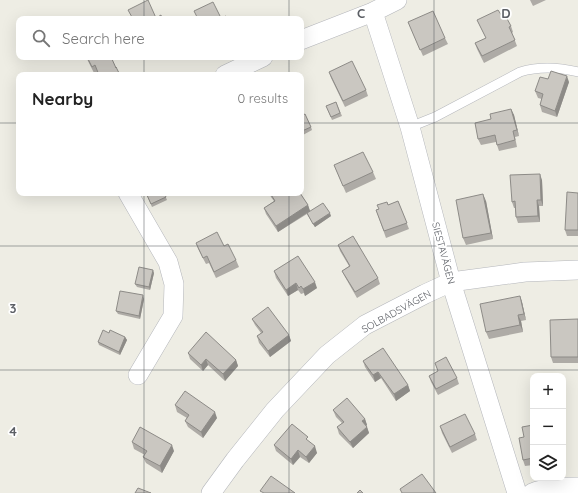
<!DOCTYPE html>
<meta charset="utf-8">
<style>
body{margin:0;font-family:Quicksand,sans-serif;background:#f6f6f6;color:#222}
.controls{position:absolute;right:12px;bottom:12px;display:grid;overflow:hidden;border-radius:8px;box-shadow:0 4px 16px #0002}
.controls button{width:36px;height:36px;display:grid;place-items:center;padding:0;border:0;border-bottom:1px solid #e0e0e0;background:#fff;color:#222;font:20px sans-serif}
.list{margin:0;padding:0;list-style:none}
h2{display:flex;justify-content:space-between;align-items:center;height:52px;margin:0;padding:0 16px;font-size:17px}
h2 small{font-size:13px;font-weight:400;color:#767676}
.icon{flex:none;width:22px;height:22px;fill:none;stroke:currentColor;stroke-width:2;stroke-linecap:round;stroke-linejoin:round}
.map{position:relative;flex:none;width:578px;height:493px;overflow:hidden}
.search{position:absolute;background:#fff;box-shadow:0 4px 16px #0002;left:16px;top:16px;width:288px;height:44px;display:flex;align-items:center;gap:10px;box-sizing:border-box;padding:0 14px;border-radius:8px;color:#767676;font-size:15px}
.panel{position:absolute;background:#fff;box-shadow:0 4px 16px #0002;left:16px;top:72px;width:288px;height:124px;border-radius:8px}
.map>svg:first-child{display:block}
</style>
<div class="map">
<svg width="578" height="493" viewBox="0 0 578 493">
<rect width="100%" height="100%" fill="#eeede4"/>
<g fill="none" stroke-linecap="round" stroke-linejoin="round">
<defs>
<path id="lane" d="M410,127L435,117L520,72C540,66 558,67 578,72"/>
<path id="street" d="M373,12L410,127L451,282L517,493
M301,40L373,12L397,0
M225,75L263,57
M128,193L168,262L174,284L173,316L138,375
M211,493L235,460L275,410L327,355L365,325L425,294L451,282L525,272L578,270
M532,493C547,487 562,487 578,487"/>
</defs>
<use href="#lane" stroke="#b4b6bb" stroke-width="10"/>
<use href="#street" stroke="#b4b6bb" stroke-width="20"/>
<use href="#lane" stroke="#fff" stroke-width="9"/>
<use href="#street" stroke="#fff" stroke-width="19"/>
</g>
<path fill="#aeaba6" d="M530,0H546L533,6Z
M502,16L511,26L513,32L512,33L517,46L484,63L477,49L475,43L486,38L477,20Z
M408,22L445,38L448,44L423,56Z
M86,57H111L116,68L120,75H98L97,72L94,73Z
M329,72L366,90L368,96L345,107L331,78Z
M548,79L569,82L557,117L542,112L540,105L542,99L538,98L535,91Z
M336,102L342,116L332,120L326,106Z
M511,109L514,115L519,136L515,137L517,147L499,151L496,142L481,145L478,139L491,119Z
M301,116L311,127L312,130L303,135L301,131Z
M334,165L373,172L376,179L346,193Z
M542,180L543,206H539L540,222L518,223L516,217L515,208H514L512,202Z
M146,193H164L167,200L152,207Z
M269,193H300L308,205L310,211L331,216L315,227L308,216L307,214L278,232L266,214L264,208L274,201L271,197Z
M578,193V236H567L565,230Z
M398,201L409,229L386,238L376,210Z
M486,201L493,239L466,245L463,238Z
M196,243L224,246L236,260L239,267L216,278L209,263L206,264L198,249Z
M338,245L378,278L380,284L357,298L345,277L342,271L349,266L340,251Z
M274,271L317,288L305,296L304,293L301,294L298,290L288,296L276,278Z
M154,273L150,290L137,287L135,284Z
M520,296L522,302L526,320L521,321L523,332L489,339L486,332Z
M144,299L140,319L118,314L116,311Z
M252,319L289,335L291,341L270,357L259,343L257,336L261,333L255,325Z
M578,319V363H553L551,357Z
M109,333L125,337L127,340L120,355L99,345L98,342Z
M188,353L236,360L238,366L225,381L208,365L203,371L190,359Z
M363,361L408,385L410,391L396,401L381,378L375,382L365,367Z
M435,363L457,378L459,384L438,395L431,382L429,376L438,371Z
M175,405L217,418L203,438L188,427L185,421L187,418L177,412Z
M333,410L365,419L367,425L366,426L367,427L369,433L353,448L339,434L337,427L342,423L336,417Z
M533,425V465L525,466L523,460L524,437Z
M440,426L475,434L477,440L452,453L442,433Z
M132,442L174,451L162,473L146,463L143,457L145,455L134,449Z
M310,442L317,453L309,463L300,457L293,465L276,451L274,445Z"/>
<path fill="#8d8b87" d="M567,76L569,82L557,117L555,111Z
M511,109L514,115L519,136L517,130Z
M540,174L542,180L543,206L541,200Z
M483,194L486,201L493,239L491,233Z
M537,200L539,206L540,222L538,216Z
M308,205L310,211L278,232L276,226Z
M330,213L331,216L315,227L313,224Z
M153,270L154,273L150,290L149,287Z
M315,282L317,288L305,296L303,289Z
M296,283L298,290L288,296L286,290Z
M143,295L144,299L140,319L139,316Z
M520,296L522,302L526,320L524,314Z
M518,315L521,321L523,332L520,325Z
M289,335L291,341L270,357L268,351Z
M125,337L127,340L120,355L119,352Z
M206,359L208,365L203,371L201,365Z
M236,360L238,366L225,381L223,374Z
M378,372L381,378L375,382L373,375Z
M408,385L410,391L396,401L394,394Z
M215,412L217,418L203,438L201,432Z
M365,419L367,425L364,428L362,421Z
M367,427L369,433L353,448L350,442Z
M172,445L174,451L162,473L160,466Z
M315,446L317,453L309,463L306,457Z
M298,450L300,457L293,465L291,459Z"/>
<path fill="#cac7c1" stroke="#8d8b87" d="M148,0L156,18L161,15L162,19H133L128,10Z
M213,2L221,18L226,16L227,19H198L194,11Z
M498,10L502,16L505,15L511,26L509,27L515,40L482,56L475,43L486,38L477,20Z
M433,11L445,38L420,50L408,22Z
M87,57H111L116,68V67L120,75H99L95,65L92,67Z
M352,61L366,90L343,101L329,72Z
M551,71L567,76L555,111L540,105L543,94L535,91L540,77L548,79Z
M336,102L340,113L331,117L326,106Z
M511,109L517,130L513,131L515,140L497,145L495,135L478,139L475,123L491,119L490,114Z
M305,114L311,127L302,131L301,130V116Z
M363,152L373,172L343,186L334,165Z
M540,174L541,200H537L538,216L516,217L515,201L512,202L510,175Z
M567,192L578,193V230H565Z
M146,193H164L166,197L151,204Z
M270,193H300L308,205L276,226L264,208L275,201Z
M483,194L491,233L463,238L456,200Z
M398,201L407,223L384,231L376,210L379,209L377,205L387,202L388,205Z
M323,203L330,213L313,224L307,213Z
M217,232L224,246L228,244L236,260L214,272L207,256L203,258L196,243Z
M353,236L378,278L355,292L342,271L350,266L338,245Z
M298,256L315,282L303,289L301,286L299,288L296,283L286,290L274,271Z
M139,267L153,270L149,287L135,284Z
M120,291L143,295L139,316L116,311Z
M520,296L524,314L518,315L520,325L486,332L480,304Z
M268,307L289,335L268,351L257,336L263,332L252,319Z
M578,319V357H551L550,320Z
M103,330L109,333L110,330L125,337L119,352L98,342Z
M206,332L236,360L223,374L206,359L201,365L188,353Z
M383,348L408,385L394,394L378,372L373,375L363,361Z
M446,357L457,378L436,389L429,376L438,371L435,363Z
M185,391L215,412L201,432L185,421L189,415L175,405Z
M347,398L365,419L362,421L367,427L350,442L337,427L344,422L333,410Z
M465,414L475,434L450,447L440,426Z
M292,424L308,437L306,439L315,446L306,457L298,450L291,459L274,445Z
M533,425V458L523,460L519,438L524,437L522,427Z
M140,427L172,445L160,466L143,457L147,451L132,442Z
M422,474L436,493H402L400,489Z
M271,476L295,493H264L260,491Z
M138,488L151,493H135Z
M360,490L363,493H357Z"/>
<path fill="none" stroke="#5c5f65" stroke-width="1" stroke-opacity="0.55" d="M144,0V19M289,0V19M434,0V493M144,57V75M289,57V75M0,123H19M301,123H578M144,193V493M289,193V493M0,246H578M0,370H578"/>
<g text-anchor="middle" stroke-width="3.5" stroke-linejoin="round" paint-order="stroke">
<g font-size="10" fill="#5c5f65" stroke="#fff">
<text transform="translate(444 253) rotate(75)" y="4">SIESTAVÄGEN</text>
<text transform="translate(396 311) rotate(-29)" y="4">SOLBADSVÄGEN</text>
</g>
</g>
<g font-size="13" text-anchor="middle" font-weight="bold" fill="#5c5f65" stroke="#fff" stroke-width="3.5" stroke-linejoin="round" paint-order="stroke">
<text x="361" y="18">C</text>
<text x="506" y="18">D</text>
<text x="13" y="313">3</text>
<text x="13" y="436">4</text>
</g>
</svg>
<div class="controls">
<button>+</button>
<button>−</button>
<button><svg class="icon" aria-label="layers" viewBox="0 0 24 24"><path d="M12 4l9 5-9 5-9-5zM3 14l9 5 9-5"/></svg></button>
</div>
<div class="search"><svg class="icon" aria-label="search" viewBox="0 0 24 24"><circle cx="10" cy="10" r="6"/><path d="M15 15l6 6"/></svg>Search here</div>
<section class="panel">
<h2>Nearby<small>0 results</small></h2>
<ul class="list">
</ul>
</section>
</div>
